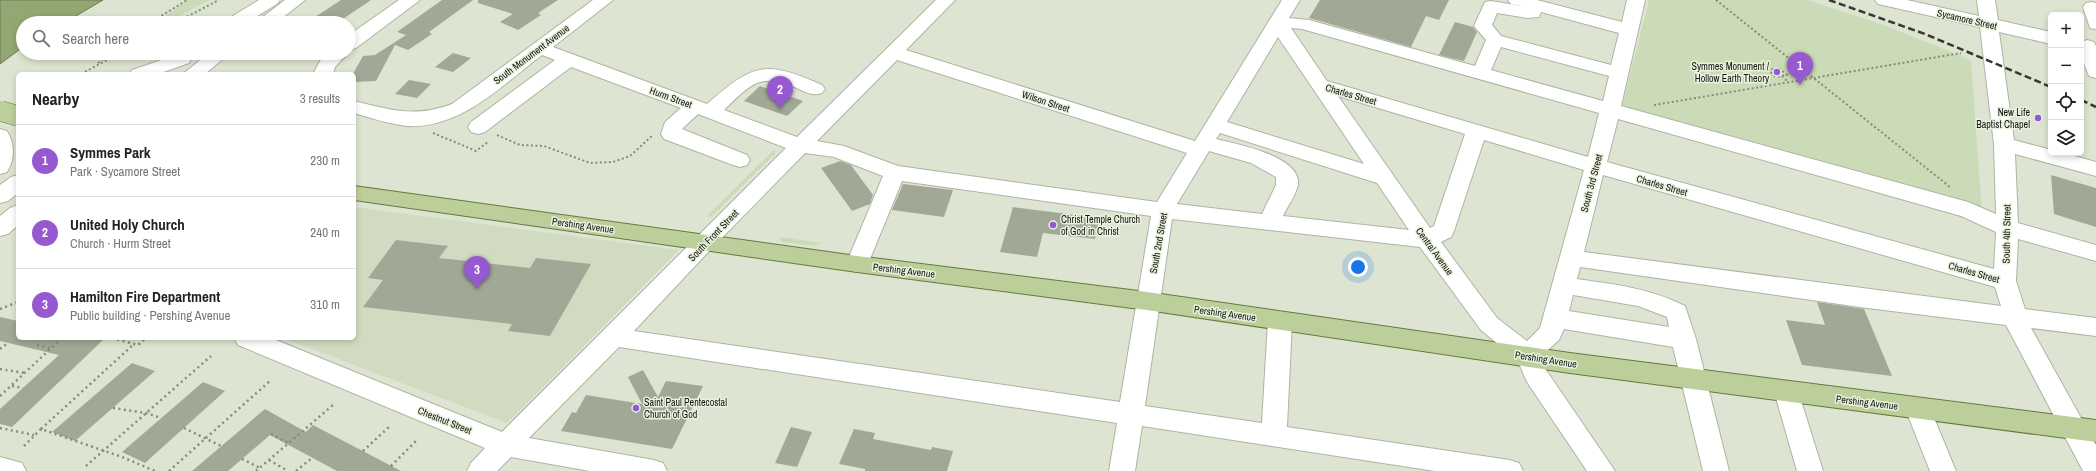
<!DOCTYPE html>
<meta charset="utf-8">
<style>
body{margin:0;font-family:"Archivo Narrow",sans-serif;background:#f6f6f6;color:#222}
.controls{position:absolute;right:12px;top:12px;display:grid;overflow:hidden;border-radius:6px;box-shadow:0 2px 6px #0003}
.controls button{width:36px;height:36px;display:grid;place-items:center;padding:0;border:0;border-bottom:1px solid #e0e0e0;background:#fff;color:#222;font:20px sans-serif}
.you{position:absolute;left:1358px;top:267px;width:14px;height:14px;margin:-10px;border:3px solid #fff;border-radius:50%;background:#1a73e8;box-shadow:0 0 0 6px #1a73e833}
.badge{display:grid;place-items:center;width:26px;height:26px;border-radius:50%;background:#9659d0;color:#fff;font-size:13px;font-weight:700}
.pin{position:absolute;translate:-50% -33px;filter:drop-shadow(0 1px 2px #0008)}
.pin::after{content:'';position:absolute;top:21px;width:14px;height:12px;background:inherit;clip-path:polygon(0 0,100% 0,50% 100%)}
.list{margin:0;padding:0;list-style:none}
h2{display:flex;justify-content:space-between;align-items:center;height:52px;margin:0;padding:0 16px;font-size:17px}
h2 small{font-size:13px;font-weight:400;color:#767676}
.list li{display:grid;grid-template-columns:26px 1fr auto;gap:12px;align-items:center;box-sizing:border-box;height:72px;padding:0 16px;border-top:1px solid #e0e0e0}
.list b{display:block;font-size:15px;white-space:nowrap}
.list p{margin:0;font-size:13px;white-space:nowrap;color:#767676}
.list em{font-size:13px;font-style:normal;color:#767676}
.icon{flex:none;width:22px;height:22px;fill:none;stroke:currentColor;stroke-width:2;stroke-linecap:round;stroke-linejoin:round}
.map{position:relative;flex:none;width:2096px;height:471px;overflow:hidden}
.search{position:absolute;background:#fff;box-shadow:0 2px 6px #0003;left:16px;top:16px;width:340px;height:44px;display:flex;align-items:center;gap:10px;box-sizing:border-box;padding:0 14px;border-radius:22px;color:#767676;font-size:15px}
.panel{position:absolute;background:#fff;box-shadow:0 2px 6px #0003;left:16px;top:72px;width:340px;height:268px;border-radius:6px}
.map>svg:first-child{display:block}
</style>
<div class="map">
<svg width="2096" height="471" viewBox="0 0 2096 471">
<rect width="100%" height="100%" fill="#dde5d2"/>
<path fill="#d0dbc2" d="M354,207L679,250L507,423L283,338H354Z"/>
<path fill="#ccdbb7" d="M187,0H210L165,23H156Z
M1649,0H1807L1881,24L1956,54L1961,53L1962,57L1971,61L1982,211L1621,110Z
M775,149V154L716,212L710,217L707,216Z
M779,237L822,243L815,246L782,242Z"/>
<path fill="#93a772" stroke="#6d7c55" d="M0,0H103L64,23H23V47L0,64Z"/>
<path fill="#a1a896" d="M341,0H371L337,23H306Z
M442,0H473L429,32L432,34L408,50L395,45L376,81L354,82V72L363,56L375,55L406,35L397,32Z
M478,0H558L538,13L541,15L518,30L500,22L513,14L478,3Z
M1320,0H1449L1439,20L1426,16L1411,47L1309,18Z
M1455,22L1473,27L1477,32L1464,61L1439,55Z
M453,53L471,58L453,72L435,67Z
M409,80L431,84L417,98L395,94Z
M760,86L803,101L787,116L744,101Z
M840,161L851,165L873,195L870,204L852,211L821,168Z
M2051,175L2096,188V227L2054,214Z
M903,184L953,190L944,217L892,210Z
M1013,207L1099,218L1095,239L1043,233L1037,257L1000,252Z
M396,240L448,246L439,258L530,268L536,258L591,264L550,336L508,331L512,324L363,307L383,280L368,278Z
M1817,302L1864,309L1892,376L1802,365L1786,320L1825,325Z
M0,317L18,321V338H105L12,427L0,424V409L59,355L0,341Z
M132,363L155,371L75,441L52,432Z
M643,370L658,397L666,381L703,386L672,449L561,431L572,412L576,413L586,395L642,404L628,377Z
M203,382L225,391L145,463L122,452Z
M265,409L306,432L313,425L401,471H337L270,435L228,471H192Z
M791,427L812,432L797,467L775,463Z
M854,429L875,433L873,439L931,450L932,447L953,451L947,471H865V469L839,464Z"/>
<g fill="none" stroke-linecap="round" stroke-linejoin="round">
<defs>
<path id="minor" d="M259,0H280L277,4L246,23H225L228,19Z
M285,0H305L276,23H255Z
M399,0H420L356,48L349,50V35Z
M593,0H613L553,47L707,104C754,63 765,60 822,85L825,89L822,93C813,96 807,93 799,89C761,71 751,84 724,110L797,137L936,0H955L906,50L1195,141L1282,0H1300L1289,18L1309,20L1475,66L1486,40L1474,26L1485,2L1491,1L1521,6L1511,4L1508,0H1537L1622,22L1627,0H1645L1621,106L1968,202L1996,214L1994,144L1980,27L1878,4L1875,0H1907L1979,16L1977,0H1995L1998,20L2051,32V44L1999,32L2014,140L2051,150V153H2063L2096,162V176L2015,154L2018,223L2096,245V261L2018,239L2016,281L2025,309L2096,318V336L2031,328L2096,445V471H2083L2006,325L1867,308L1580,267L1577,279C1614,284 1652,289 1685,306L1696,339L1729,471H1703L1673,347L1564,329L1559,340L1540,357L1546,370L1615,471H1587L1527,382L1518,361L1481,330L1420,247L1172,219L1145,406L1262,423L1268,321L1272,315L1280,312L1288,315L1292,321L1287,427L1510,460L1519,463L1523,471H1435L1142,426L1135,471H1109L1117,423L619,347L529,438L654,460L663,463L667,471H590L511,457L497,471H467L471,463L485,448L238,345L234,338H271L502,432L786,148L698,114L682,129L747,155L750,160L747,165L740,167L733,165L664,139L661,134L665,122L681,108L571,67L485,132L478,134L471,132L468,127L471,122L555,60L542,55C502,85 461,129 407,126C389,124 371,118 354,113V101C391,110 415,118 452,104ZM1541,12L1619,33L1611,65L1501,36L1492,25L1497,13L1527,18L1539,17ZM1291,28L1302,29L1599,113L1588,157L1327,81ZM1278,37L1364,164L1227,122ZM1501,47L1609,76L1603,101L1491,70ZM897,60L1187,153L1157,202L898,166L844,146L817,141ZM1338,96L1465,134L1434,226L1430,228ZM1618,119L1961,216L1996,232L1994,269L1607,162ZM1220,133L1377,183L1409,230L1283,216C1287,207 1296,195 1298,185C1302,156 1236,144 1216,139ZM1484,140L1584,170L1540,328L1527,341L1497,318L1441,242L1451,237L1454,231ZM1209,151L1251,163L1276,177V185L1262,214L1177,204ZM805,153L834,157L883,176L846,264L849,270L857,272L865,270L868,264L902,181L1151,216L1120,402L634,331L712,248ZM1603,175L1995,287L2001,306L1584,252ZM1573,295L1638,306L1667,317L1669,327L1569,311Z
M2092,2L2096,3V29L2090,28L2083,7L2086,3Z
M2087,40L2094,42L2096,46V78L2089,76L2081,56V42Z
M182,53L189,55L191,59L189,63L158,74H129L132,70Z
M209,53H230L205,74H183Z
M328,53H348L335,67L333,74H313L320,61Z
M0,129L7,131C15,144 15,159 7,172L0,174Z
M18,175V193L8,201L0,203V185L11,177Z
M18,205V225L8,234L0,236V216L10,208Z
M1786,381L1795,384L1798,391L1823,471H1797L1774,391L1777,384Z
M1918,398L1927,401L1956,471H1930L1905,408L1909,401Z
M0,457L22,463L26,471H0Z"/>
<path id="major" d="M354,186L857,256L1147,292L1570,353L2096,420V442L1570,373L1147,310L857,272L354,200Z"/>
</defs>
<use href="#minor" stroke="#adb4a3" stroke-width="2"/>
<use href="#major" stroke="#657a3e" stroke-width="2"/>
<path stroke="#858b7d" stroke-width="2" stroke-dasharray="2 2.5" stroke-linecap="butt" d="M1716,0L1950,187
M150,23L187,0
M175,23L219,0
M98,63L111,53
M1779,68L1787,75L1776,77L1768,70Z
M81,74L120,53
M1782,76L1789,83
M1654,105L1961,53
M433,133L476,151L488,142
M497,135L520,145L544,146L590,163L613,162L630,156L653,135"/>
<path stroke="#858b7d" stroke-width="2.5" stroke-dasharray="2 3.5" stroke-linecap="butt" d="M0,309L18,302
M112,338L138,345L146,338
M37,345L50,348
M0,349L8,343
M0,369L25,373
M12,386L23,388
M0,396L62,338
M113,408L146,413L161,418
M0,428L34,435
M184,428L221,446
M41,429L134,344
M271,434L288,443
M24,446L41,429L122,457L155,471
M363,451L389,427
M242,459L260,468
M269,460L288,471
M86,466L211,356
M391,466L418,439
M169,471L271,380
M256,471L333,405
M296,471L312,458"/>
<use href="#minor" fill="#fff" fill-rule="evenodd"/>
<use href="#major" fill="#bccf9a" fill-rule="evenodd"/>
<path stroke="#353930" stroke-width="2.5" stroke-dasharray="7 3.5" stroke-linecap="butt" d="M1829,0L1925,34L2051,87
M2081,100L2096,107"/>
<defs>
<path id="major-bridge" d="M1,111L18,116"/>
</defs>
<use href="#major-bridge" stroke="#657a3e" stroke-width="21" stroke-linecap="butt"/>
<use href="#major-bridge" stroke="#bccf9a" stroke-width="20"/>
</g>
<g fill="#9659d0" stroke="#eaf2df" stroke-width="1.5">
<circle cx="1777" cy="72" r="4"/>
<circle cx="2038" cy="118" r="4"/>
<circle cx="1053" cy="225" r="4"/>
<circle cx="636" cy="408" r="4"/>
</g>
<g text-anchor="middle" stroke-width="3" stroke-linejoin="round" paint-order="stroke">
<g font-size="10" fill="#141710" stroke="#eaf2df">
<text transform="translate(1967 19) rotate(13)" y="4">Sycamore Street</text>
<text transform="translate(531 54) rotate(-37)" y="4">South Monument Avenue</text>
<text transform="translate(1351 94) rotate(16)" y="4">Charles Street</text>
<text transform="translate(671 97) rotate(20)" y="4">Hurm Street</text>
<text transform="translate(1046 101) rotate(18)" y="4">Wilson Street</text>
<text transform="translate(1591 183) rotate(-75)" y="4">South 3rd Street</text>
<text transform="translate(1662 185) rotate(16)" y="4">Charles Street</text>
<text transform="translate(583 225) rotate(8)" y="4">Pershing Avenue</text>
<text transform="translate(2006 234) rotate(-89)" y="4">South 4th Street</text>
<text transform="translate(713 235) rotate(-46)" y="4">South Front Street</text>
<text transform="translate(1158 243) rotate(-80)" y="4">South 2nd Street</text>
<text transform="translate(1435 251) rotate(54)" y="4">Central Avenue</text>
<text transform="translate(904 270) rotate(7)" y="4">Pershing Avenue</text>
<text transform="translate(1974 272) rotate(16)" y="4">Charles Street</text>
<text transform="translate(1225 313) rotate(8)" y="4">Pershing Avenue</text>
<text transform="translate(1546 359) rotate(9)" y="4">Pershing Avenue</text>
<text transform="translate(1867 402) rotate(7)" y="4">Pershing Avenue</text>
<text transform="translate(445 420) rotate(22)" y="4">Chestnut Street</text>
</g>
<g font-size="10" fill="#141710" stroke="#eaf2df" text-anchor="end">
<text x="1769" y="70">Symmes Monument /<tspan x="1769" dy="12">Hollow Earth Theory</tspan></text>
<text x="2030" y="116">New Life<tspan x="2030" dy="12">Baptist Chapel</tspan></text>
<text x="1061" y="223" text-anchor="start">Christ Temple Church<tspan x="1061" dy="12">of God in Christ</tspan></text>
<text x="644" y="406" text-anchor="start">Saint Paul Pentecostal<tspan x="644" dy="12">Church of God</tspan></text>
</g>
</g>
</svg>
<div class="controls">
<button>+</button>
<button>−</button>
<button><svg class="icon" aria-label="locate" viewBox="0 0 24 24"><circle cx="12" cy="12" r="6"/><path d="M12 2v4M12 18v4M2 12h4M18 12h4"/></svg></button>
<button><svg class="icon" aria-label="layers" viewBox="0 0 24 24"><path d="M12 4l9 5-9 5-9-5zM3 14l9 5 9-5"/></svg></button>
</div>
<div class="you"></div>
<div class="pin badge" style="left:1800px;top:85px">1</div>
<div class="pin badge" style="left:780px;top:109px">2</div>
<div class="pin badge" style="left:477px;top:289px">3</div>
<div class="search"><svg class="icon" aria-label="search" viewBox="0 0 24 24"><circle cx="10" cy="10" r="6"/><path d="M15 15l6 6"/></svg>Search here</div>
<section class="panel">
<h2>Nearby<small>3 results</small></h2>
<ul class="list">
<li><span class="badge">1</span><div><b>Symmes Park</b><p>Park · Sycamore Street</p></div><em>230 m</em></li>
<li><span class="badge">2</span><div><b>United Holy Church</b><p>Church · Hurm Street</p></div><em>240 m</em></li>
<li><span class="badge">3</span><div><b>Hamilton Fire Department</b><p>Public building · Pershing Avenue</p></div><em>310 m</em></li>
</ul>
</section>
</div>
